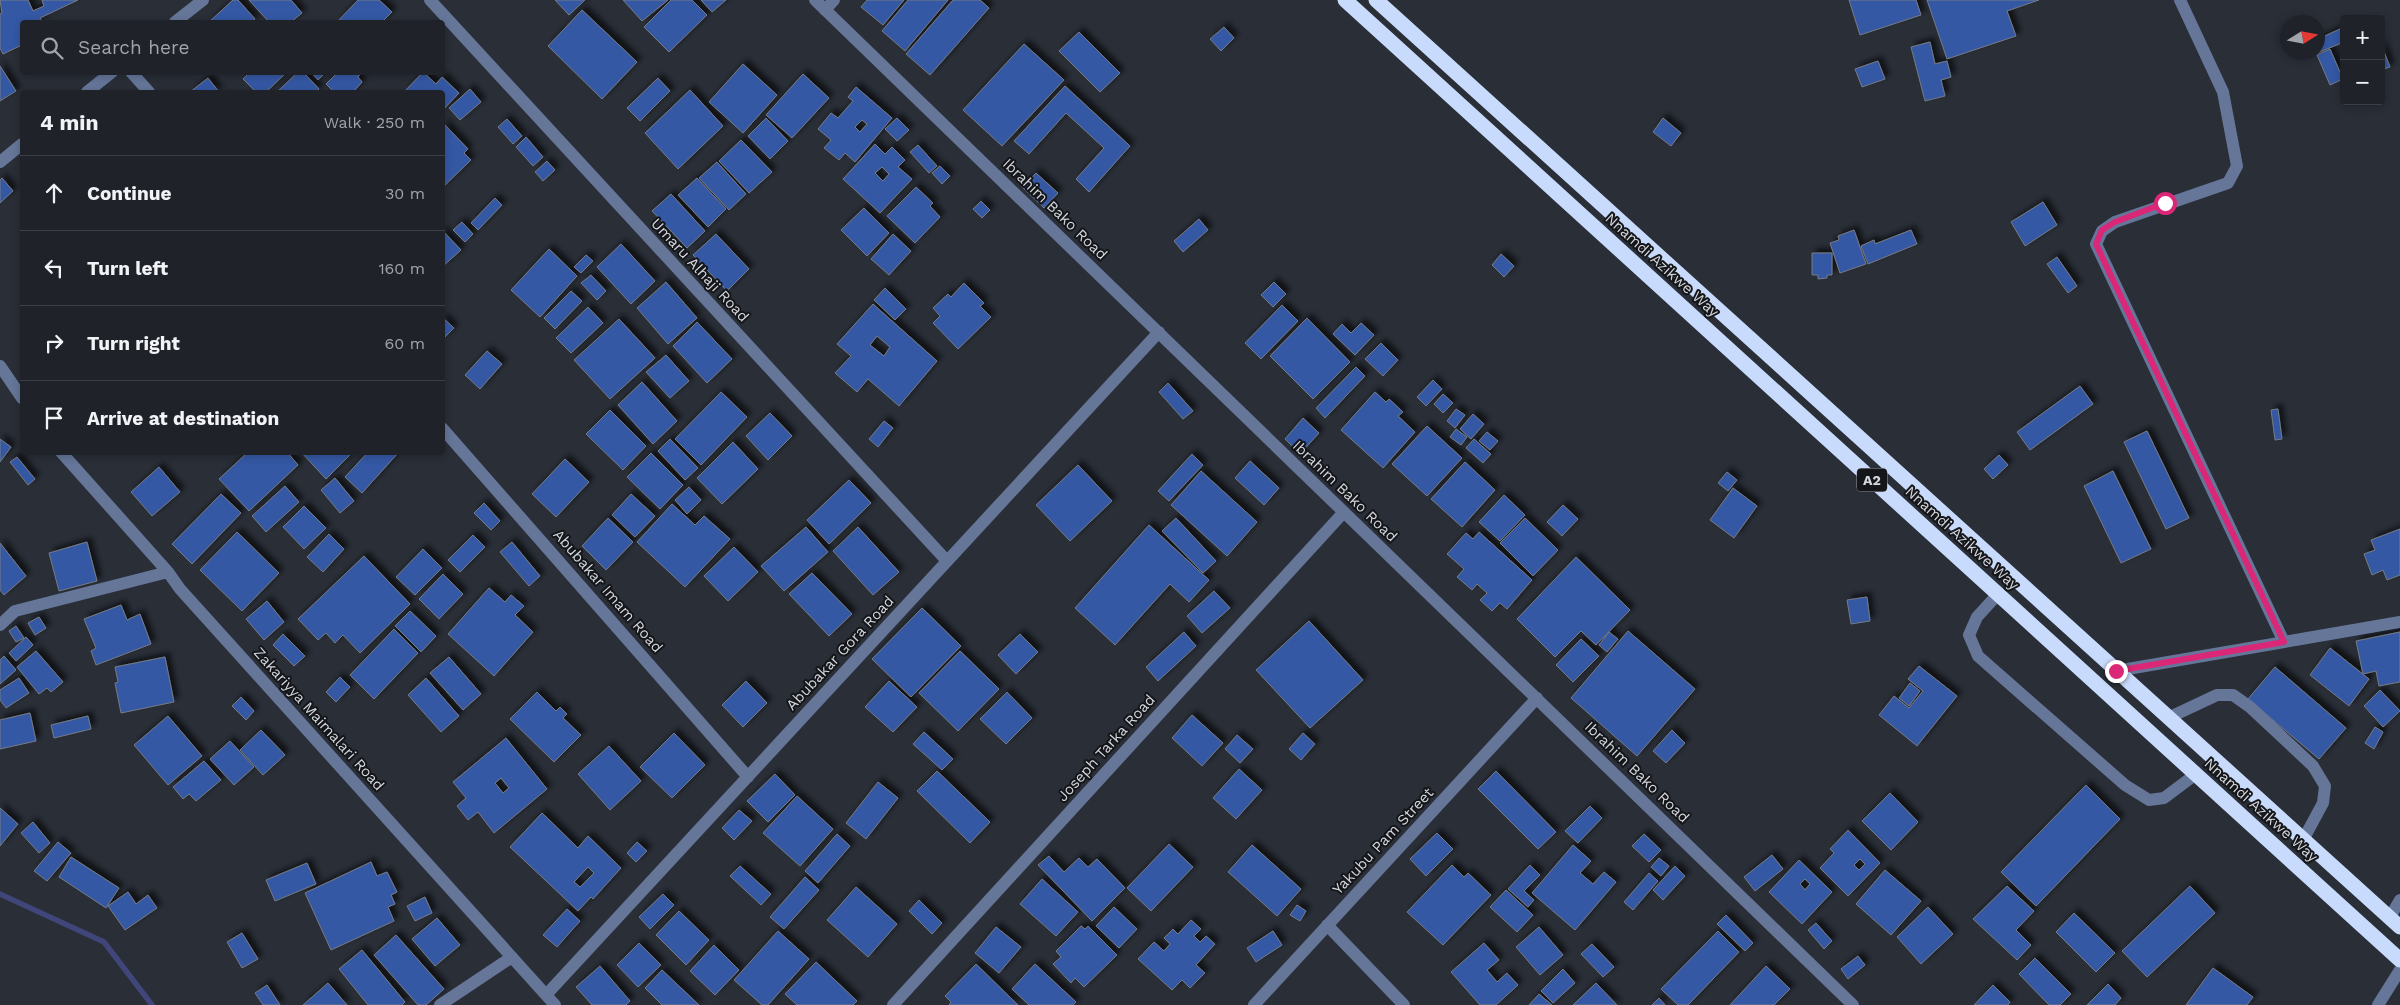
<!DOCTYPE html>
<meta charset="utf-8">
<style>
body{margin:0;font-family:"Work Sans",sans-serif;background:#2c2f35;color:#f1f3f6}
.controls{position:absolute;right:15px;top:15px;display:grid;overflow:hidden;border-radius:5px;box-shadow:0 2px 8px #0003}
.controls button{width:45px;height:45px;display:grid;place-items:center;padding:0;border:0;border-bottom:1px solid #3c3f46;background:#1f2229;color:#f1f3f6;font:25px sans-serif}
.compass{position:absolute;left:2280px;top:15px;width:45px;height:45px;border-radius:50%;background:#1f2229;box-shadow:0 2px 8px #0003;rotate:79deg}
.stop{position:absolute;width:15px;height:15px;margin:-11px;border:4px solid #db2777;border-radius:50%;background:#fff}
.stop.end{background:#db2777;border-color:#fff;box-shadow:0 1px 5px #0008}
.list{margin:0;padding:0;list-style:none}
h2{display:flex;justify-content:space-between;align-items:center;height:65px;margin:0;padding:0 20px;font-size:21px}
h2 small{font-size:16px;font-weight:400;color:#a1a4a8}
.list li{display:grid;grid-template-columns:32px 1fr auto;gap:15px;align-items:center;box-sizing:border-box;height:75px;padding:0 20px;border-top:1px solid #3c3f46}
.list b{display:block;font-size:19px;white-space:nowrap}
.list em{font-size:16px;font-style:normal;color:#a1a4a8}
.icon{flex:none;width:28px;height:28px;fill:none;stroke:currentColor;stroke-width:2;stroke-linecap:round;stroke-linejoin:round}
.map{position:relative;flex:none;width:2400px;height:1005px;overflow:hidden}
.search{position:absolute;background:#1f2229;box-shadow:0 2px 8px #0003;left:20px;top:20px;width:425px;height:55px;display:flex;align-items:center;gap:12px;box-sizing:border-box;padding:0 18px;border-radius:5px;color:#a1a4a8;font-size:19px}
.panel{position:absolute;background:#1f2229;box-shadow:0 2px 8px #0003;left:20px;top:90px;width:425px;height:365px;border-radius:5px}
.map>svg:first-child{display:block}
</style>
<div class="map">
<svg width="2400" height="1005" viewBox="0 0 2400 1005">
<defs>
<filter id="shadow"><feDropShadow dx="4.5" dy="-4.5" stdDeviation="2.5" flood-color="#0009"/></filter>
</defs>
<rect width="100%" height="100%" fill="#292e37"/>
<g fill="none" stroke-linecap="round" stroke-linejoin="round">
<path stroke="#40457a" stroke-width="5.5" d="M0,894L104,942L152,1005"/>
</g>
<path fill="#3658a4" stroke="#757b85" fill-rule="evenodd" filter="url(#shadow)" d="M0,0H28L33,11L44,6L42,0H78L40,18L42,22H22V45L3,54L0,48V14L2,13Z
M233,0H238L255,19L251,22H209Z
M249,0H291L302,13L291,22H269Z
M358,0H379L392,12L382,22H337Z
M555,0H585L569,15Z
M623,0H668L642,21Z
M671,0H692L707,15L669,52L644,27Z
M701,0H726L712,12Z
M867,0H904L883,25L861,7Z
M908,0H948L905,51L882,31Z
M953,0H980L989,8L930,75L906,54Z
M1849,0H1916L1921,15L1860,35Z
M1927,0H2039L2007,11L2016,36L1947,59Z
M582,10L637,62L602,99L548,46Z
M1224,27L1234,38L1221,51L1210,39Z
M2340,29L2344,42L2317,53L2318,39Z
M1079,32L1120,73L1100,92L1059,51Z
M1930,42L1935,64L1947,61L1951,77L1941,80L1945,96L1925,101L1911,47Z
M1024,44L1064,80L1002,146L963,110Z
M2381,44L2390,67L2381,70Z
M2330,49L2343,79L2330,85L2317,55Z
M1878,61L1885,79L1862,87L1855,69Z
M743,64L777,95L743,133L709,102Z
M0,66L16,91L0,101Z
M250,72H287L266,92H256L243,79Z
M298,72H303L319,89L315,92H277Z
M311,72H326L318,80Z
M338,72H362L358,77L362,82L354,91L355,92H334L326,84Z
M423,72L436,84L442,77L459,93L442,111V92H404Z
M803,74L829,98L792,138L766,115Z
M208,78L219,92H190Z
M658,78L670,91L640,121L627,108Z
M1065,86L1130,146L1089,192L1076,179L1104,148L1066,113L1029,154L1014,141Z
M856,87L892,118L855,162L845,153L839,160L824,148L831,140L818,129L831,113L838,118L853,101L848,97ZM862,120L867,124L860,132L855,127Z
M470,89L481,102L460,120L449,108Z
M690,90L723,126L678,169L645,133Z
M766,118L788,141L770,159L748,136Z
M897,118L909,130L897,141L885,129Z
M1663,118L1681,133L1671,146L1653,132Z
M507,119L522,136L513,144L498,127Z
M444,124L468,149L464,153L471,160L442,188Z
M526,137L543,157L533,166L516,147Z
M741,140L772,172L749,193L719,161Z
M875,144L885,154L892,147L905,160L898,167L912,179L880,213L843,179ZM882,167L889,174L883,181L875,173Z
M918,145L937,166L929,173L910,152Z
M547,161L555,170L543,181L535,172Z
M717,162L746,194L729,210L699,178Z
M940,166L950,176L942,184L932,173Z
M1036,173L1058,193L1044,208L1022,187Z
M2,178L13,191L0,203V180Z
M697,178L726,209L708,227L678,195Z
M916,187L933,203L930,206L940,217L915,243L887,216Z
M671,194L705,231L687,248L652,211Z
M495,198L502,205L478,230L471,223Z
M981,201L990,210L982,218L973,209Z
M2043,202L2057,225L2025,246L2011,222Z
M864,208L889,233L867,256L841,230Z
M1199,219L1208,230L1183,252L1174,241Z
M462,222L473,234L465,242L453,230Z
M442,230L461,250L442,267Z
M1854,230L1866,264L1840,273L1830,243L1839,240L1838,236Z
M1911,230L1917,244L1868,264L1861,246L1874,240L1875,244Z
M716,234L749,269L727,291L693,255Z
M893,234L911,251L889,275L871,259Z
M621,244L655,281L631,304L597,267Z
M549,249L577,276L540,317L511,290Z
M1812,253H1832V275H1827V278L1818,279V275H1812Z
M1501,254L1514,266L1504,277L1492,265Z
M586,255L593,261L581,273L574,267Z
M2057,257L2077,286L2068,293L2047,264Z
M591,275L606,291L597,300L581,283Z
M666,282L697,318L668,344L637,308Z
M1274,282L1286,294L1273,307L1261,295Z
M964,283L984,303L980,306L991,317L958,349L933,323L940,316L933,308L948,294L951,297Z
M885,288L906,309L895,320L874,300Z
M571,291L582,301L555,329L544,318Z
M873,304L937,361L899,406L868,379L857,392L835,373L851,356L837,344ZM877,336L890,347L884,356L870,345Z
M1282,305L1298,321L1261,359L1245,343Z
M588,307L603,323L571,353L556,338Z
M442,317L454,328L442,340Z
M1307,318L1350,362L1313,399L1270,356Z
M619,319L655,358L610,399L574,360Z
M697,322L732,359L707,383L673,346Z
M1361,323L1374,335L1355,355L1333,334L1342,324L1351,333Z
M1381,343L1398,360L1383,376L1365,359Z
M487,351L502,364L480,389L465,375Z
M666,355L689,381L670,398L646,372Z
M1356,367L1365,376L1325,418L1316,408Z
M1433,380L1442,389L1426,406L1417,397Z
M642,382L677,421L653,444L618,405Z
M1168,383L1193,411L1183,419L1159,392Z
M2080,386L2093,404L2030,450L2017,432Z
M721,392L747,417L701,465L675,439Z
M1375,392L1386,402L1389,399L1403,412L1398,416L1415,432L1383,468L1341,430Z
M1443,394L1453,403L1443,413L1434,404Z
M1456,409L1465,415L1455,428L1447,421Z
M2278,409L2282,439L2275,440L2271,410Z
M610,410L646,446L623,470L586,434Z
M770,413L792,436L768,460L746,436Z
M1473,414L1484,424L1471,439L1460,429Z
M1303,418L1319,433L1300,454L1285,439Z
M884,421L893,428L878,447L869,439Z
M1427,426L1462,458L1427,496L1392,464Z
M1456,429L1467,437L1461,445L1450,437Z
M2147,431L2189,518L2166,529L2124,442Z
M1487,432L1498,441L1490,450L1479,441Z
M0,439L11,447L0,462Z
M670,439L698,468L685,480L658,451Z
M1474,439L1491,454L1483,463L1466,448Z
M733,442L758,469L722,504L697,478Z
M248,452H287L298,465L249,511L219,479Z
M301,452H353L326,479Z
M368,452H399L362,493L345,477Z
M651,453L683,485L660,509L627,477Z
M1192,454L1203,465L1169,501L1158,491Z
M1999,455L2008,465L1993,479L1984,469Z
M17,457L35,479L28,485L10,462Z
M565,459L589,482L556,517L532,494Z
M1250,461L1279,488L1264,505L1235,478Z
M1465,462L1495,490L1462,527L1431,499Z
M1078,465L1112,501L1070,541L1036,505Z
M159,467L180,492L152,516L131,492Z
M1201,471L1257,522L1227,556L1171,505Z
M2113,471L2151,549L2121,563L2084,486Z
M1727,472L1737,480L1728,491L1718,483Z
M335,478L354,501L340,513L321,490Z
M849,480L871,503L829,544L807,520Z
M285,486L299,502L266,532L252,516Z
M689,487L701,500L687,514L675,500Z
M1733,488L1757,506L1734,538L1710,520Z
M221,494L241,513L192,564L172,544Z
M631,494L655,516L635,537L612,515Z
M1504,495L1525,515L1500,541L1479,522Z
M484,503L500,521L491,530L474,513Z
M672,504L695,525L704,516L730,539L685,587L637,542Z
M1563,505L1578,519L1562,536L1547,522Z
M304,506L326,528L304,549L283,527Z
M608,518L633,542L606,570L582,546Z
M1176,518L1216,561L1203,573L1162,531Z
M1525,518L1558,550L1533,576L1500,543Z
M1149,525L1209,580L1189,602L1170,584L1115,645L1075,608Z
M806,527L828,552L784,591L761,566Z
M858,527L899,572L873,595L833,551Z
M2400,529V575L2387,580L2383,570L2372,575L2364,554L2375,550L2371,540Z
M237,532L279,573L242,611L200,570Z
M1479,532L1532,580L1507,609L1500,603L1492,611L1480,600L1487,593L1477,584L1472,590L1457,577L1464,569L1447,554L1466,533L1473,539Z
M329,534L344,549L323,572L307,557Z
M473,535L485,547L460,572L448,560Z
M87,542L97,581L59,591L49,553Z
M512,542L540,576L529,586L500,552Z
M0,543L26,576L4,595L0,590Z
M734,547L758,572L728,601L704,576Z
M423,549L442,568L415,595L396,577Z
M364,556L410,604L360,653L343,635L335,643L326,633L318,640L298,619Z
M1576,557L1630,610L1596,645L1581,631L1555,657L1517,619Z
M812,573L852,614L829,636L789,594Z
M443,574L463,594L439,619L419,599Z
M489,588L505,602L511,595L524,606L515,615L533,632L494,676L448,634Z
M1214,591L1230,608L1202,633L1187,616Z
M1867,597L1870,621L1851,624L1847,600Z
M267,601L284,622L264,640L246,619Z
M121,605L127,620L140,614L151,644L96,665L91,651L96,648L84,619Z
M922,608L961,646L911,697L872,659Z
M410,611L436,636L421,652L395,626Z
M39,617L46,628L35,635L28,623Z
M1309,621L1363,680L1310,728L1256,670Z
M16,626L24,638L16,642L9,631Z
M394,629L418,653L374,699L350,675Z
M1628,631L1695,689L1637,756L1571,698Z
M1184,632L1196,646L1158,681L1146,667Z
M1609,632L1618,639L1607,652L1599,645Z
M2400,632V682L2379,686L2376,671L2363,674L2356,641Z
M283,634L305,656L294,666L273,645Z
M1020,634L1038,652L1016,674L998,655Z
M26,637L33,645L16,661L9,653Z
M1581,639L1599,656L1573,682L1556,665Z
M2330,648L2369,679L2349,706L2310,675Z
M36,651L63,682L51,692L47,688L39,694L17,667Z
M960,651L999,689L958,731L919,693Z
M4,656L16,670L0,684V660Z
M165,657L174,702L121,713L115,683L118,682L115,667Z
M449,657L481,694L463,710L430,673Z
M1919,666L1957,696L1917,746L1879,715L1894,696L1909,708L1923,691L1908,679Z
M2275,667L2346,728L2319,759L2248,699Z
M340,677L350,687L336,702L326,692Z
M19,678L29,693L6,708L0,700V690Z
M426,678L459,716L441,732L408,695Z
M746,681L767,703L743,727L722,705Z
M889,681L917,707L893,732L865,707Z
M1910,683L1920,691L1909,706L1899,698Z
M2380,690L2400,711L2383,727L2364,706Z
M537,692L556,711L560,707L567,714L563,718L581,735L554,762L510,719Z
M1007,692L1032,718L1006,744L980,719Z
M241,697L254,711L246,720L232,706Z
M30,713L36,741L0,749V720Z
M1192,715L1223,743L1202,766L1172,738Z
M88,716L91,729L54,738L51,725Z
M168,716L202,756L168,785L134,745Z
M2375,727L2383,732L2374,749L2365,743Z
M261,730L285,755L263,775L240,750Z
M1672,730L1685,743L1666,763L1653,751Z
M924,732L953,759L942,770L913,744Z
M674,733L705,765L672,798L640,767Z
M1303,733L1315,744L1301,760L1289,749Z
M1237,735L1253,749L1240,763L1225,749Z
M506,738L547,789L494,833L478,812L468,820L457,806L466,798L453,782ZM501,778L509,788L503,793L495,783Z
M230,741L254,767L234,785L210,759Z
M609,746L641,781L610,810L578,774Z
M204,761L221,780L196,801L189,794L183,799L173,787Z
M1239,769L1262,790L1236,819L1213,798Z
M937,771L990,822L970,843L917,791Z
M1496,771L1556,832L1538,849L1478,789Z
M775,774L795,795L768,822L747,801Z
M878,782L898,798L866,839L846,823Z
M2086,785L2120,819L2036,906L2001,872Z
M1890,793L1918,822L1891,850L1862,821Z
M797,796L833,829L800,866L763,833Z
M1590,806L1602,818L1578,843L1565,831Z
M0,808L18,824L0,846Z
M739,810L752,821L734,840L722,828Z
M542,813L578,848L588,836L621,868L593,899L591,897L578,911L510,847ZM588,867L594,873L580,887L574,882Z
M33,822L50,843L39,853L21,833Z
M1848,830L1880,863L1848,896L1820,868L1834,853L1830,849ZM1860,859L1865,864L1859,870L1854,865Z
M1437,833L1453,849L1426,876L1410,859Z
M837,834L850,846L818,883L805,871Z
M1644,834L1661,850L1649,862L1632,846Z
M58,842L71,853L47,881L34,871Z
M637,842L647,851L636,862L627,853Z
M1169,844L1193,867L1151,911L1127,888Z
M1252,845L1301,889L1277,916L1228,872Z
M1573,845L1591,861L1580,873L1593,884L1604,872L1616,882L1575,930L1532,893Z
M1772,855L1783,869L1755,891L1744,877Z
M1049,856L1064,872L1079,858L1088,867L1097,859L1125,888L1092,921L1038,865Z
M71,857L119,888L106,908L59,877Z
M1659,858L1669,866L1661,876L1651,867Z
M1799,860L1832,892L1802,924L1769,892ZM1805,879L1810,884L1805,890L1800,884Z
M371,862L377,876L387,872L397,892L391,895L395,904L388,907L394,921L331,950L305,893Z
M307,863L316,884L275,901L266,880Z
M1452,865L1464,877L1468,873L1491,895L1443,945L1407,912Z
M1530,865L1540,875L1524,891L1534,900L1528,907L1508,889Z
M740,866L771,894L761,905L730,876Z
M1675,866L1685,876L1663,900L1653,890Z
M1885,870L1921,901L1891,935L1856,904Z
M1649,873L1658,881L1633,910L1624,902Z
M805,877L819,890L784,929L770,917Z
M1042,879L1078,912L1056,936L1020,904Z
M2007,886L2034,911L2016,930L2031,945L2017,960L1973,919Z
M2190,886L2215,913L2147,977L2122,951Z
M856,887L897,924L868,957L827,920Z
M1506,890L1533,915L1517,932L1490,907Z
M128,892L136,904L148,895L157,908L125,930L108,906Z
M663,894L674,905L650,929L639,917Z
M425,897L432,913L415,921L407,906Z
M919,900L942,923L932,934L909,911Z
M1297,905L1306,911L1300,921L1290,915Z
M1114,907L1137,929L1119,948L1096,926Z
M1928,907L1953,934L1921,964L1897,937Z
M567,909L580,921L557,947L543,935Z
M679,911L709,940L686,965L656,935Z
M2074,913L2115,953L2096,972L2056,932Z
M1726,915L1753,943L1745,951L1717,924Z
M437,918L460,945L435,966L412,939Z
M1191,920L1201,929L1194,936L1200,942L1206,936L1215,944L1196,965L1205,973L1190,988L1182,980L1172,990L1138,959L1154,942L1164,951L1170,944L1164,938L1173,929L1178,934Z
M1816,923L1832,941L1824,949L1808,930Z
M1081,926L1085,929L1088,926L1117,955L1084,987L1075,978L1071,983L1053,964L1061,957L1056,951Z
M996,927L1021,947L999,973L975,953Z
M1539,927L1563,955L1540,975L1516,947Z
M778,931L809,959L768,1005H762L734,980Z
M1273,931L1282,945L1256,962L1247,948Z
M1718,931L1739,952L1688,1005H1678L1661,989Z
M242,933L258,959L242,968L227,942Z
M396,935L444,989L426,1005H418L374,955Z
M639,943L661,965L638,987L617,965Z
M1484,943L1499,960L1487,970L1497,982L1507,973L1518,985L1496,1005H1480L1451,972Z
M1592,944L1614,967L1603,977L1581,954Z
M714,945L739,970L715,995L690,971Z
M362,950L405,1002L402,1005H368L339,969Z
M1858,956L1865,965L1848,979L1841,969Z
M2035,958L2071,994L2060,1005H2049L2019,974Z
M816,962L857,1001L853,1005H797L785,994Z
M976,964L1018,1005H949L951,1002L945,996Z
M1035,964L1076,1002L1073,1005H1029L1012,989Z
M600,966L630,1001L626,1005H592L576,987Z
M1766,966L1790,989L1774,1005H1730Z
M2213,968L2253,997L2247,1005H2186Z
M1563,969L1575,983L1553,1003L1541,991Z
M662,970L699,1005H662L645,988Z
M328,983L347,1005H303Z
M1596,983L1617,1005H1573Z
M2108,984L2121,998L2115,1005H2087Z
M267,985L280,1005H263L255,993Z
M1993,985L2010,1002L2008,1005H1974Z
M1539,994L1552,1005H1529Z
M1659,998L1665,1005H1652Z"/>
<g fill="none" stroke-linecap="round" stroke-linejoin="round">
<path stroke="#657699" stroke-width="12" d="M430,0L947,561
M815,0L1853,1005
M2180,0L2223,92L2237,166L2228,183L2115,222L2102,231L2096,244L2284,642
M825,10L834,0
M175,22L203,0
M131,72L149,92
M87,92L112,72
M0,162L22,144
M0,366L22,398
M442,428L748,777
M61,452L168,572L180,589L555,1005
M1998,594L1977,617L1969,635L1978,656L2125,785L2149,800L2164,798L2196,774
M0,625L15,611L168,572
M2116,671L2400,622
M2168,718L2217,695H2233L2250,707L2313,766L2325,786L2323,803L2303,840
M2390,917L2400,900
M1327,925L1404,1005
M546,995L1159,332
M440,1005L512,957
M893,1005L1344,512
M1254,1005L1537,698
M2378,1005L2400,970"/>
<path stroke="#c9dbfd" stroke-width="15" d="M1345,0L2400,960
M1376,0L2400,927"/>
</g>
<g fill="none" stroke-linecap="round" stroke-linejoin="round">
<path stroke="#db2777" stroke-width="6" d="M2116,671L2284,642L2096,244L2102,230L2115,222L2165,203"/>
</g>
<g text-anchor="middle" stroke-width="4" stroke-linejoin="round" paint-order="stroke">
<rect fill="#14161a" stroke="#9a9da2" stroke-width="1" x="1857" y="468.5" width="30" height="23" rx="4"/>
<g font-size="14" font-weight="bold" fill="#d4d7dd">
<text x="1872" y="485">A2</text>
</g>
<g font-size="15" fill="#d4d7dd" stroke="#14161a">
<text transform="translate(1055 209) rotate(44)" y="5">Ibrahim Bako Road</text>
<text transform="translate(1662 265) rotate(42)" y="5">Nnamdi Azikwe Way</text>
<text transform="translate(700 270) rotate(47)" y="5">Umaru Alhaji Road</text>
<text transform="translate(1345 491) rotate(44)" y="5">Ibrahim Bako Road</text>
<text transform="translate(1962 538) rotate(42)" y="5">Nnamdi Azikwe Way</text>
<text transform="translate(608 591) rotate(49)" y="5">Abubakar Imam Road</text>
<text transform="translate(840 653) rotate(-47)" y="5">Abubakar Gora Road</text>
<text transform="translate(319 719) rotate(48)" y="5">Zakariyya Maimalari Road</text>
<text transform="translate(1106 748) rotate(-48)" y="5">Joseph Tarka Road</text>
<text transform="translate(1637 772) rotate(44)" y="5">Ibrahim Bako Road</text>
<text transform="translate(2261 810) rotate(42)" y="5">Nnamdi Azikwe Way</text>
<text transform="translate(1383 841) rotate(-47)" y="5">Yakubu Pam Street</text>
</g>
</g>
</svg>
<div class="controls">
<button>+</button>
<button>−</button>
</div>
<svg class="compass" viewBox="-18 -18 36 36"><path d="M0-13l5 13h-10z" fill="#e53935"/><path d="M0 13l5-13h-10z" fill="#a1a4a8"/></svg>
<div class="stop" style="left:2165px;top:203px"></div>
<div class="stop end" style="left:2116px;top:671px"></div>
<div class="search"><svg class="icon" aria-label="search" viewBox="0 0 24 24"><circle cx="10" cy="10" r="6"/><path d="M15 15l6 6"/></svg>Search here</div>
<section class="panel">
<h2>4 min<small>Walk · 250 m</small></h2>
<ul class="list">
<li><svg class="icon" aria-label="ahead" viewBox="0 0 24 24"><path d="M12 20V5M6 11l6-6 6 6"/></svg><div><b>Continue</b></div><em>30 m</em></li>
<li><svg class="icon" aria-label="left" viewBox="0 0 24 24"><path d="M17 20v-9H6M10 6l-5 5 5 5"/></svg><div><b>Turn left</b></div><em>160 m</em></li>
<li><svg class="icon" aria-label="right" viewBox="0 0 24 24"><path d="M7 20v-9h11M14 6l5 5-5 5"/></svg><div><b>Turn right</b></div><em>60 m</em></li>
<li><svg class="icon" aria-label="arrive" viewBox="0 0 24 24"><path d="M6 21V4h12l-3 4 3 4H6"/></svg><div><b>Arrive at destination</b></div></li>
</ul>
</section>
</div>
